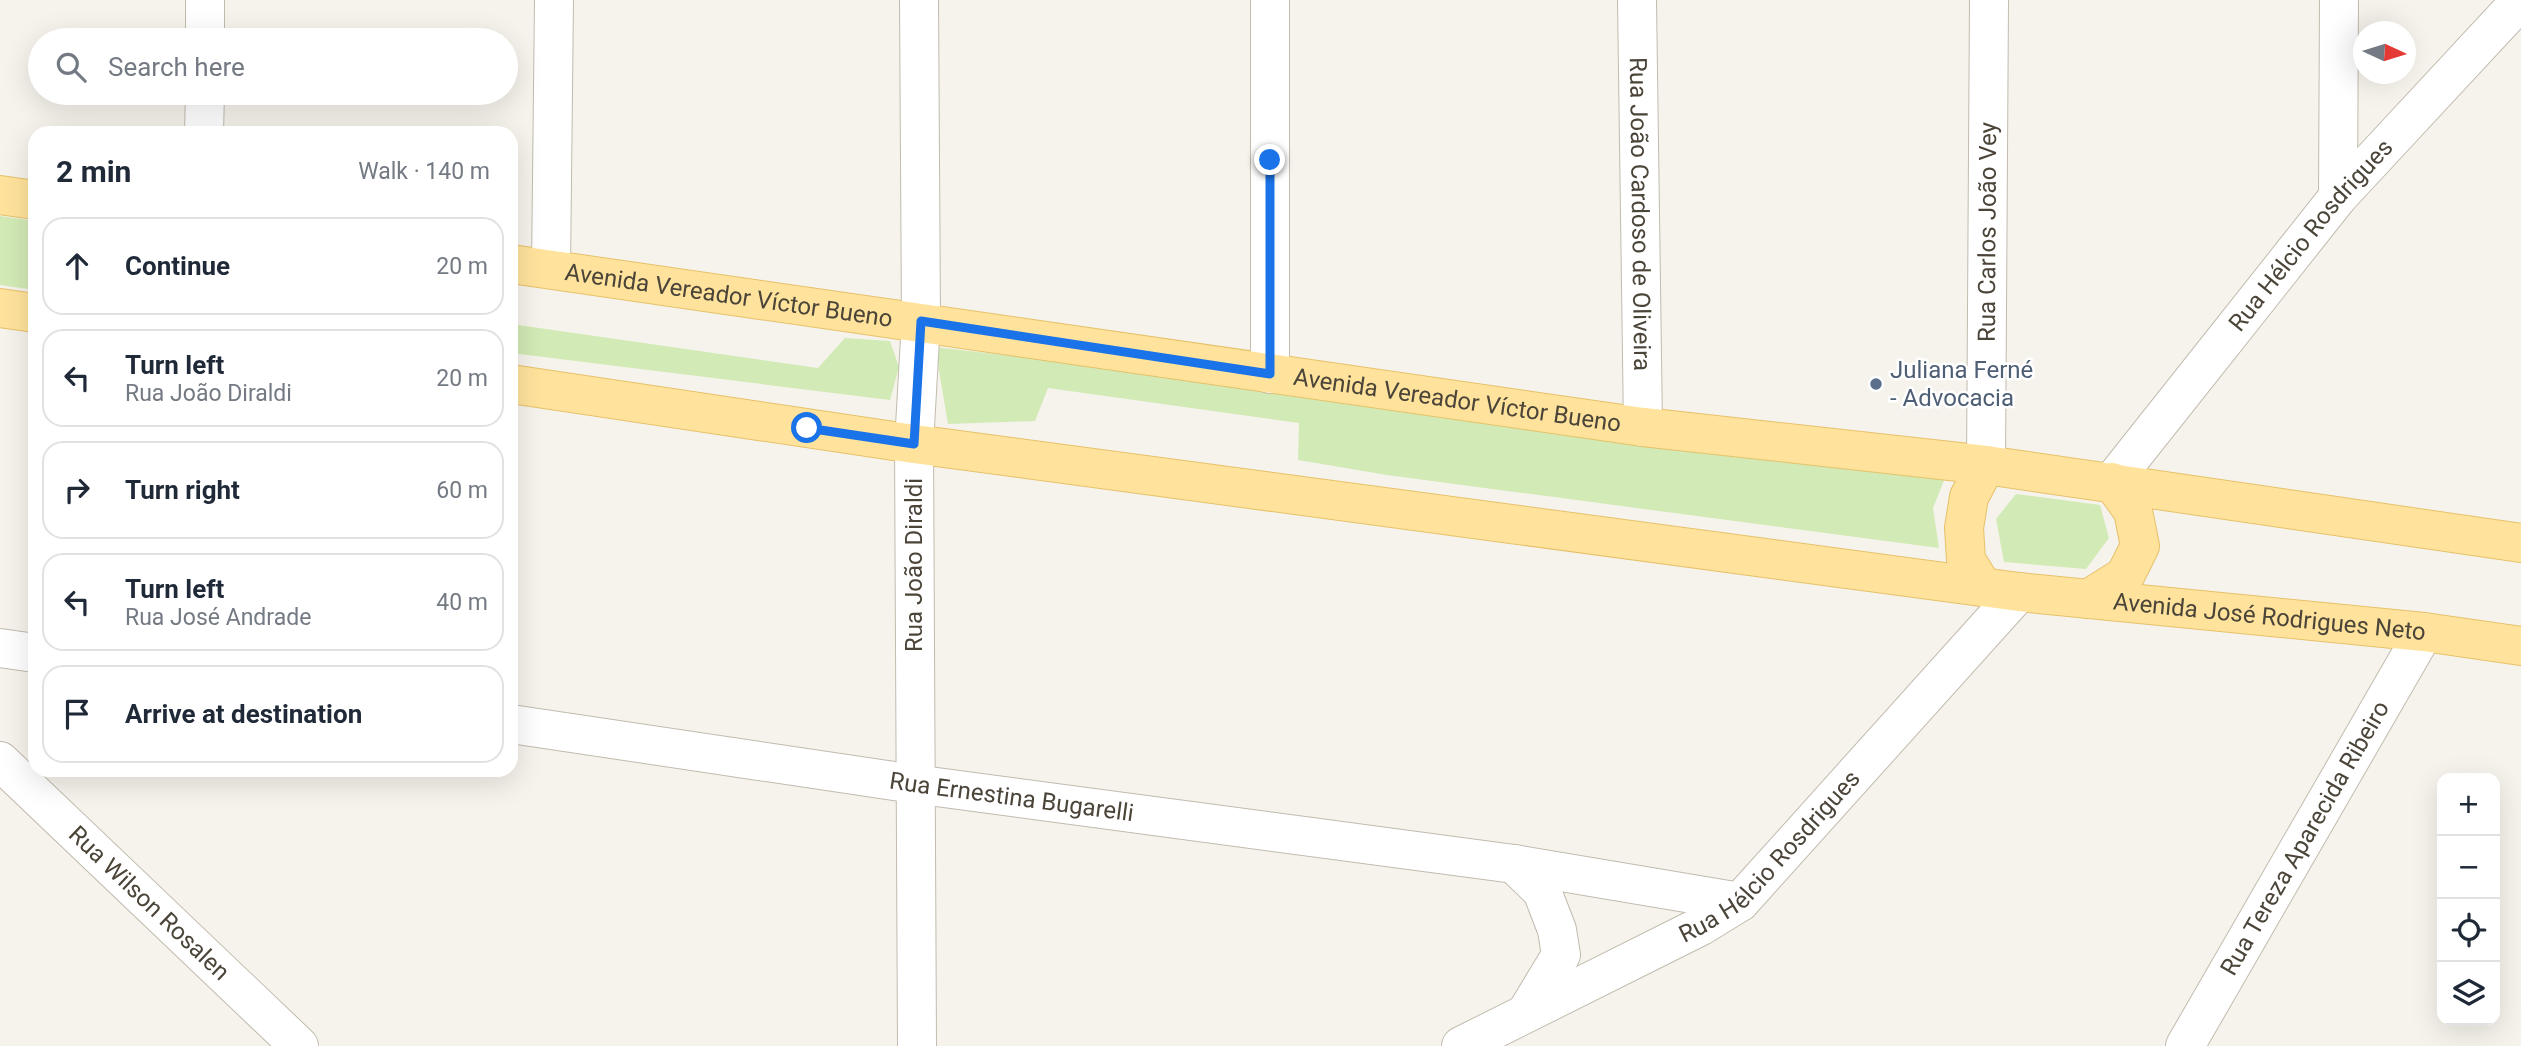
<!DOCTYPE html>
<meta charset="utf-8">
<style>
body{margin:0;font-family:Roboto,sans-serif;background:#f6f6f7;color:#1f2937}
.controls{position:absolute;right:21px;bottom:21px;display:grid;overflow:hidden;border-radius:14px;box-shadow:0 7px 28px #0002}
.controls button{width:63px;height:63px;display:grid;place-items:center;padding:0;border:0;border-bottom:2px solid #e0e1e3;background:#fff;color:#1f2937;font:35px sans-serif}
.compass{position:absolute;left:2353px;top:21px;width:63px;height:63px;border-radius:50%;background:#fff;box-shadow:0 7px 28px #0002;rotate:94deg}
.stop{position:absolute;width:21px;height:21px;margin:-16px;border:5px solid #1a73e8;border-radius:50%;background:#fff}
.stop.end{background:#1a73e8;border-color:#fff;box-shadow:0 2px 7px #0008}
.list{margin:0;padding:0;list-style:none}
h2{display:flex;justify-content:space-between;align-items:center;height:91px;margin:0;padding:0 28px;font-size:30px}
h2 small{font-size:23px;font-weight:400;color:#747a83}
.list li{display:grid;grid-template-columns:46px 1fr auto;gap:21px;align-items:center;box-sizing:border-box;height:98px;margin:0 14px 14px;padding:0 14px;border:2px solid #e0e1e3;border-radius:21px}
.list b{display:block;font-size:26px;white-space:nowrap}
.list p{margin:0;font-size:23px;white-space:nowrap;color:#747a83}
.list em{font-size:23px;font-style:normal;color:#747a83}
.icon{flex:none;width:38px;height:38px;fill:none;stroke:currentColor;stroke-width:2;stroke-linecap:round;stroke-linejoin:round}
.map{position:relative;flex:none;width:2521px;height:1046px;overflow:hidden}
.search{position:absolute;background:#fff;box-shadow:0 7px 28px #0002;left:28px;top:28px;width:490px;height:77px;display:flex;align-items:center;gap:18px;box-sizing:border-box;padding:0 24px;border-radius:38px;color:#747a83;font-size:26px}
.panel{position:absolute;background:#fff;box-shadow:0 7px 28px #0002;left:28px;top:126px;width:490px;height:651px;border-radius:21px}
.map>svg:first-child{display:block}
</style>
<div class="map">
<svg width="2521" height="1046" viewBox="0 0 2521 1046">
<rect width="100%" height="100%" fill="#f6f3ec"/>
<path fill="#d2eab5" d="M0,216L35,221V290L0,285Z
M511,324L818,368L845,338L890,341L899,367L890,400L511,353Z
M935,347L1112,368L1945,478L1933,508L1939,548L1387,475L1298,460L1299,423L1048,388L1035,421L948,424Z
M2016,494L2100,505L2109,538L2086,569L2004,562L1996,519Z"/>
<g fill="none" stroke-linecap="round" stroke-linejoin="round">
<defs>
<g id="street">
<path id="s1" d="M1637,0L1643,427"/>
<path d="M205,40V0"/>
<path d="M204,133L205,93"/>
<path d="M2338,197L2339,0"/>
<path d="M551,269L554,0"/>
<path d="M1270,374V0"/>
<path id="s2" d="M1986,465L1989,0"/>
<path id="s3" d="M2112,482L2338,197L2521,0"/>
<path d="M0,648L35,653"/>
<path id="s4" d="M511,724L914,784L1514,864L1740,902"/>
<path id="s5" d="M0,761L299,1046"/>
<path d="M1514,864L1542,891L1557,930L1561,955L1526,1013"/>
<path d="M917,1046L914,444L921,321L919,0"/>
<path id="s6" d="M1461,1046L1701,926L1740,902L2019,592"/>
<path id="s7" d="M2185,1046L2424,632"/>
</g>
<g id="primary">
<path d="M0,195L35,200"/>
<path id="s8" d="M511,264L1643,427L1986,465L2521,543"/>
<path d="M0,308L35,313"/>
<path id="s9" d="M511,384L914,444L2019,592L2424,632L2521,646"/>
<path d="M1982,586L1966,560L1964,528L1969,497L1986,465"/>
<path d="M2088,599L2125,576L2140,546L2133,511L2112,482"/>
</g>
</defs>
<use href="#street" stroke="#c2bbae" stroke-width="40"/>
<use href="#primary" stroke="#e6c16a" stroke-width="40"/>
<use href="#street" stroke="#fff" stroke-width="38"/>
<use href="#primary" stroke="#ffe39c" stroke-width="38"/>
</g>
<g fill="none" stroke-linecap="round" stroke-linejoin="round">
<path stroke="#1a73e8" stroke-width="9" d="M807,428L914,444L921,321L1270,374V160"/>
</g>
<circle fill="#5c6f8a" stroke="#fff" stroke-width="2.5" cx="1876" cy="384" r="7"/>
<g text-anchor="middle" stroke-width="5" stroke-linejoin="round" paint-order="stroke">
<g font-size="24" fill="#4b4439" stroke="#fff">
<text dy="8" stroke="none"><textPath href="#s1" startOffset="214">Rua João Cardoso de Oliveira</textPath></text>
<text dy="8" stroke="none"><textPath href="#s2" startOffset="233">Rua Carlos João Vey</textPath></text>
<text dy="8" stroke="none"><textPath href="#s3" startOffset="317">Rua Hélcio Rosdrigues</textPath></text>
<text dy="8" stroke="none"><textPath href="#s8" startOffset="220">Avenida Vereador Víctor Bueno</textPath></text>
<text dy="8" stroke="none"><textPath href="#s8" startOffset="956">Avenida Vereador Víctor Bueno</textPath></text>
<text transform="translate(914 565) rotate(-90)" y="8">Rua João Diraldi</text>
<text dy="8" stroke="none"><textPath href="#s9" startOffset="1774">Avenida José Rodrigues Neto</textPath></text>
<text dy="8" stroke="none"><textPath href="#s4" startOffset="506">Rua Ernestina Bugarelli</textPath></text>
<text dy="8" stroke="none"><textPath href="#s7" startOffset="240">Rua Tereza Aparecida Ribeiro</textPath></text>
<text dy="8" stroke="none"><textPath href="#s6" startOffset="366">Rua Hélcio Rosdrigues</textPath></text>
<text dy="8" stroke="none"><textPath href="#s5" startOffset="206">Rua Wilson Rosalen</textPath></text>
</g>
<g font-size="24" fill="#4e5e75" stroke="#fff" text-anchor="start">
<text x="1890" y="378">Juliana Ferné<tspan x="1890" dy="28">- Advocacia</tspan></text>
</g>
</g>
</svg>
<div class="controls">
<button>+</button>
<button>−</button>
<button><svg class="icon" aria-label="locate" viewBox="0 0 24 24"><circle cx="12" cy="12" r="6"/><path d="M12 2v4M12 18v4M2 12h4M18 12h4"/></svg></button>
<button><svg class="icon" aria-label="layers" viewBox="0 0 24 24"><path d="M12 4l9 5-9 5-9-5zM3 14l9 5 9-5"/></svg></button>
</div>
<svg class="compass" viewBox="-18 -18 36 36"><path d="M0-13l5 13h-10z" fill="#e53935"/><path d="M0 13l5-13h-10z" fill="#747a83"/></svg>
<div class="stop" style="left:807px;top:428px"></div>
<div class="stop end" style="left:1270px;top:160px"></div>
<div class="search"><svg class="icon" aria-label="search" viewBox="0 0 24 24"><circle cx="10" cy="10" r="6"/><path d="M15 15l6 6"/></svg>Search here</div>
<section class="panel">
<h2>2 min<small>Walk · 140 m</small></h2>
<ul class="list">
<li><svg class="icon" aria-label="ahead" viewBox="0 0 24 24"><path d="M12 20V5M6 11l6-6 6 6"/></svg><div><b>Continue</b></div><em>20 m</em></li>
<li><svg class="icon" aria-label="left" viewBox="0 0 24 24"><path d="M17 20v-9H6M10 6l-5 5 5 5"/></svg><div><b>Turn left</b><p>Rua João Diraldi</p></div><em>20 m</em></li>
<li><svg class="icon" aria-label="right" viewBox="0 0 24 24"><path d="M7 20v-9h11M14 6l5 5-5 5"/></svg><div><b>Turn right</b></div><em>60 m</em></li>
<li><svg class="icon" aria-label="left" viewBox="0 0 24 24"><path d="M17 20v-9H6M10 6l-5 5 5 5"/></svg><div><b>Turn left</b><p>Rua José Andrade</p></div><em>40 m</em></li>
<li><svg class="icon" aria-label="arrive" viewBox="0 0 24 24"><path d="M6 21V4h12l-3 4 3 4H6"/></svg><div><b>Arrive at destination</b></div></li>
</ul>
</section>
</div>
